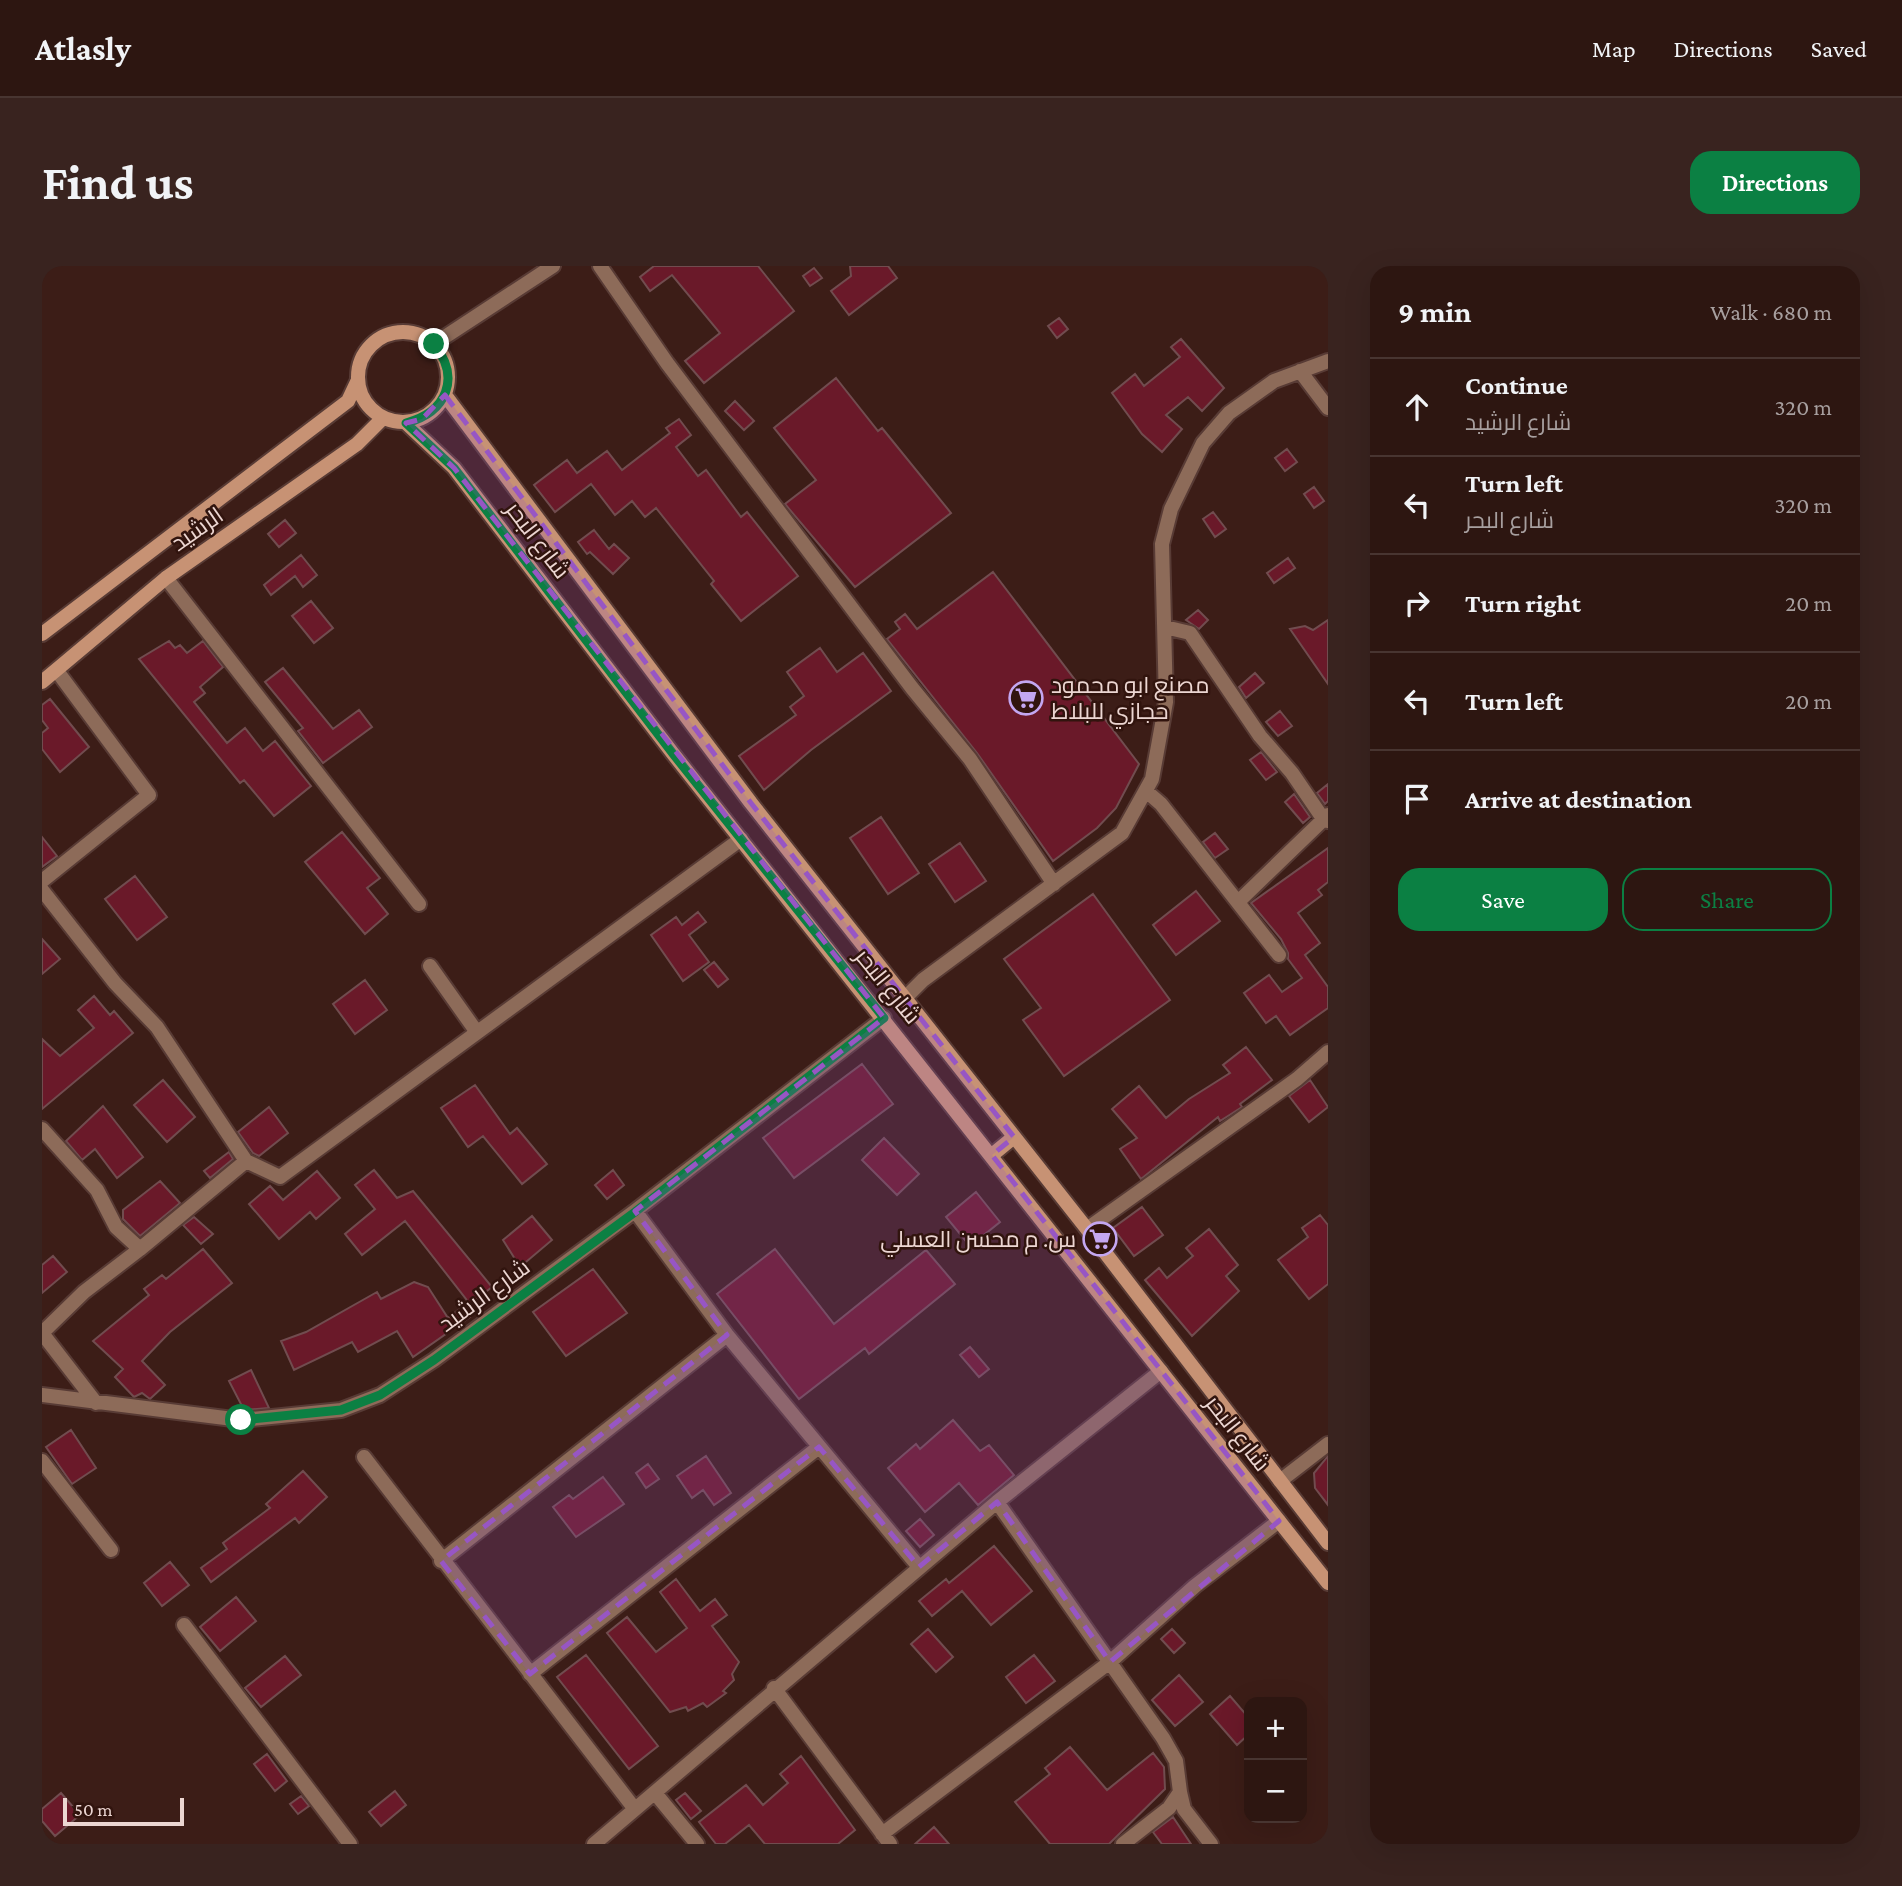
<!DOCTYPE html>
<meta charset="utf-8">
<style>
body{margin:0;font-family:"Crimson Pro",Cairo,serif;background:#39231f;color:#f1f3f6}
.controls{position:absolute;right:21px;bottom:21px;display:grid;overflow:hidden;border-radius:14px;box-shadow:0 7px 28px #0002}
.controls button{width:63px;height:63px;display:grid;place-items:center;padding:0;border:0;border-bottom:2px solid #483531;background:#2d1611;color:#f1f3f6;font:35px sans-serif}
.scale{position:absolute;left:21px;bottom:18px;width:121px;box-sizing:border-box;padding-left:7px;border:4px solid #ecd6d2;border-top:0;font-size:19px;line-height:24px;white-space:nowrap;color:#ecd6d2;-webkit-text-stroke:5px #31140e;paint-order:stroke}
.stop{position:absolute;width:21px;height:21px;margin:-16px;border:5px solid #0b8043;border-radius:50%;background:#fff}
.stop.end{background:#0b8043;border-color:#fff;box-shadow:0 2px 7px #0008}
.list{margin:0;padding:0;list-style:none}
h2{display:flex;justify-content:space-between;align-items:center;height:91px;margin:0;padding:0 28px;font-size:30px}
h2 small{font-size:23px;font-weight:400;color:#a79f9f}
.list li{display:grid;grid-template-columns:46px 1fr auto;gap:21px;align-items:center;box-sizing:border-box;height:98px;padding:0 28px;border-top:2px solid #483531}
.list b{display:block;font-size:26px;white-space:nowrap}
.list p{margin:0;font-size:23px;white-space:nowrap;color:#a79f9f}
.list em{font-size:23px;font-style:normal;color:#a79f9f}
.actions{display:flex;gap:14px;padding:21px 28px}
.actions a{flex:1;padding:16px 0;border:2px solid #0b8043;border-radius:21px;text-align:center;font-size:24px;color:#0b8043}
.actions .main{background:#0b8043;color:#fff}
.icon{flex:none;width:38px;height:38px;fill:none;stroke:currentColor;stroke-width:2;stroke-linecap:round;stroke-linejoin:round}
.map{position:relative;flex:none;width:1286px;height:1578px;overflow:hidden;border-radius:21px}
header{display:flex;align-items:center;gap:42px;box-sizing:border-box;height:98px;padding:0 35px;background:#2d1611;border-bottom:2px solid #483531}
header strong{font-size:33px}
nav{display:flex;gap:38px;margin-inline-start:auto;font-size:24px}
.intro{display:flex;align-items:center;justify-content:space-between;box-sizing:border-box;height:168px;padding:0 42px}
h1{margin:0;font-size:49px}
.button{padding:18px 32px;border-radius:21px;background:#0b8043;color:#fff;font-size:24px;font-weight:700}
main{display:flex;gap:42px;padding:0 42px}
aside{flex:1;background:#2d1611;border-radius:21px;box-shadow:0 7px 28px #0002}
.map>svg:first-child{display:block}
</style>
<header>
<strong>Atlasly</strong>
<nav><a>Map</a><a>Directions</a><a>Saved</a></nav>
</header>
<div class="intro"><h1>Find us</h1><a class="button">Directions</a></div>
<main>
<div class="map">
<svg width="1286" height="1578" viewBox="0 0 1286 1578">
<rect width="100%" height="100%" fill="#3c1d17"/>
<path fill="#6a1929" stroke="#714c4f" stroke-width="2" d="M612,0H716L752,45L662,117L643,95L678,67L630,9L608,25L598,11Z
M808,0H846L855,12L807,49L789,25L809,10Z
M772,2L780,12L768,20L761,10Z
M1017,52L1026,63L1015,72L1006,60Z
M1139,73L1182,122L1160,145L1146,131L1124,149L1140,163L1120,186L1100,168L1070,127L1093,108L1102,120L1138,91L1129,81Z
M794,112L836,165L840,162L909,247L813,321L743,238L774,214L732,162Z
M693,135L712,155L702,164L683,145Z
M637,153L649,169L634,181L656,210L664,204L699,251L705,246L756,310L699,355L669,318L672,315L614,242L603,251L590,235L573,249L549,218L513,246L492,219L525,194L535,207L565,185L580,204L628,167L624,162Z
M1245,183L1255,196L1243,205L1233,192Z
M1272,221L1282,235L1272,242L1262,228Z
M1171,246L1184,263L1173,271L1161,253Z
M243,254L254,267L237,281L226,268Z
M552,264L567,283L572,278L587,292L571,308L548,286L545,288L536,276Z
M259,289L275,309L261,321L253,310L229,329L222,319Z
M1246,292L1253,302L1232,317L1225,307Z
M951,306L1097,498L1074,542L1055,562L1011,595L935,487L845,373L858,363L853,356L863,348L875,363Z
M269,335L291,362L272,377L250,350Z
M1156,344L1166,354L1157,363L1144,354Z
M1286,354V418L1248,363L1263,360L1271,364Z
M127,375L133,382L138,379L145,387L161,375L181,401L158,421L163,427L152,436L185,477L203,462L221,485L233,475L269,520L232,550L202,514L198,517L97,393Z
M778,382L795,406L821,387L849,425L769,484L722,524L697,490L754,449L748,441L762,430L745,406Z
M241,402L291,463L317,444L330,461L281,497L256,465L261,462L223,416Z
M1213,407L1222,417L1204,432L1197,421Z
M8,433L47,481L18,506L0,483V467L6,462L0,454V439Z
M1238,445L1250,460L1236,470L1224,456Z
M1219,486L1235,506L1224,514L1208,494Z
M1286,518V535L1283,538L1275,527Z
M1252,528L1268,551L1261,557L1243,536Z
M839,551L877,607L846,628L808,572Z
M300,566L338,612L325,622L346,648L323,668L263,596Z
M1173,567L1186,583L1173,592L1161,576Z
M0,571L15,590L0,601Z
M918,577L944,615L913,636L887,598Z
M1286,582V616L1276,624L1280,629L1256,647L1278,677L1263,689L1286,721V742L1248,769L1234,750L1224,757L1202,727L1227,709L1240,726L1260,712L1246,693V687L1239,673L1209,637Z
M93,610L125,651L95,674L63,633Z
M1154,625L1178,655L1134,689L1111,659Z
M1051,628L1128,734L1022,810L981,754L999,742L962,693Z
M656,646L664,656L647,669L667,696L641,715L609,669L634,651L640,659Z
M0,673L18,693L0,708Z
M672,696L686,713L676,721L662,704Z
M323,714L345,744L313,768L291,738Z
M52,730L68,749L72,745L91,767L0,843V773L18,790L52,762L36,744Z
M1204,781L1230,814L1198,838L1200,841L1178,855L1176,851L1099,913L1078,883L1095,872L1070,843L1097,820L1124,852L1147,833L1188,807L1181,799Z
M820,798L851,838L752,912L721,872Z
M121,814L153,851L125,876L92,839Z
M1268,814L1286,841L1267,856L1247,830Z
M433,819L468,868L475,862L505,898L480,918L441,870L426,881L399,842Z
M61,840L101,891L75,912L53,883L40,894L24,875Z
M227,841L246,867L217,890L211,887L196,866Z
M842,872L877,908L855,929L820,894Z
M187,886L191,893L168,912L162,905Z
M332,904L355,932L371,925L450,1021L428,1038L363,955L320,989L303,968L333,943L313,919Z
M571,904L582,919L565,933L553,919Z
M275,905L298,932L274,953L268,946L237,973L207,938L228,920L241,934Z
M118,915L138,937L98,970L81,953V944Z
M934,926L958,956L928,980L904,951Z
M1100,941L1121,969L1092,990L1071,962Z
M1278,949L1286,959V1018L1267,1033L1236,994L1266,971L1260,962Z
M490,950L510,974L478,1001L461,974Z
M152,951L171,968L159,978L141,959Z
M1167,963L1196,999L1184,1010L1197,1025L1150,1070L1103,1014L1117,1002L1125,1012L1151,990L1144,982Z
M161,983L190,1017L128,1066L100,1095L123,1119L108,1133L100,1127L92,1131L73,1111L81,1103L51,1075L107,1029L102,1023L120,1009L124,1013Z
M733,983L792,1058L884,984L913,1018L827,1088L823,1082L757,1133L675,1028Z
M11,990L25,1006L0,1027V999Z
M551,1003L585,1047L524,1090L491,1046Z
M372,1016L386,1021L406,1052L420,1041L428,1051L371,1091L355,1065L316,1086L310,1076L252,1104L239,1075L264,1066L335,1026L339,1033Z
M928,1081L947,1103L937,1111L918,1089Z
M209,1104L227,1142L202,1144L187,1115Z
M911,1154L938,1185L947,1179L972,1209L936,1239L917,1217L883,1246L846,1202L874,1178L878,1183Z
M29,1164L54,1202L30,1218L4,1181Z
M664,1190L689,1227L672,1239L661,1224L650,1232L635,1210Z
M1286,1190V1239L1273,1222L1272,1207Z
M606,1198L617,1213L604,1222L594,1207Z
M261,1205L285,1231L257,1257L253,1252L169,1316L159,1302L185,1283L181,1277L228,1242L224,1238Z
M561,1211L582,1238L534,1271L511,1241L527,1229L531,1233Z
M878,1253L892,1269L878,1281L864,1265Z
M952,1280L990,1325L949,1359L920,1325L890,1350L877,1335L904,1313L907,1317Z
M128,1296L147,1319L120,1340L102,1317Z
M634,1313L658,1345L673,1333L685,1349L670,1360L697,1396L690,1408L692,1414L681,1425L684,1427L665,1441L661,1437L646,1445L644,1441L628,1446L565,1367L585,1351L614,1386L645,1362L618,1326Z
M194,1331L214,1355L178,1385L158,1361Z
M886,1363L911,1391L894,1406L869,1378Z
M1130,1363L1143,1377L1132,1387L1119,1373Z
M544,1389L616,1480L587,1503L515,1411Z
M992,1389L1013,1415L984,1437L964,1411Z
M243,1390L259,1409L219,1441L203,1422Z
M1137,1409L1161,1436L1133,1460L1110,1434Z
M1188,1430L1207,1452V1468L1195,1479L1168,1448Z
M1028,1481L1065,1524L1111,1487L1122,1501L1123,1523L1067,1578H1008L973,1536L1008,1508L1003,1502Z
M225,1488L245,1515L233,1525L212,1498Z
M759,1490L813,1564L796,1578H723L707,1559L683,1578H674L657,1556L704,1519L721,1539L746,1517L738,1508Z
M353,1525L364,1539L339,1560L327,1546Z
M19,1527L38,1549L13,1570L0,1555V1543Z
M643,1527L659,1545L649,1553L634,1534Z
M259,1530L267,1540L256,1548L248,1538Z
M1131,1551L1149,1578H1120L1111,1566Z
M892,1561L907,1578H873Z"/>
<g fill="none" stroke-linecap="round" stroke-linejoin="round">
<defs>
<path id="street" d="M558,0L625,97L870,422L928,493L1012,618
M392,78L511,0
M1258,105L1286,142
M124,312L377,638
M1123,361L1148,367L1218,470L1250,507L1282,554L1286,555
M1104,525L1119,538L1237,689
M0,615L107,529L15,405
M0,624L73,717L115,761L204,895L238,911L699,573
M1196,636L1286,549
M388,700L434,765
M863,732L881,714L1080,567L1110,513L1124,436L1120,278L1129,243L1161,177L1187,147L1232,115L1286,95
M0,863L55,924L74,961L98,983L42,1026L0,1067
M593,945L685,1069L877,1301
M1045,963L1255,813L1286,786
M98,983L204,895
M0,1067L54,1137
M0,1129L199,1154L299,1144L338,1129L392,1094L593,945L842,752
M322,1191L592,1542
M0,1195L69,1284
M1238,1215L1286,1178
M955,1236L1121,1472L1134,1495L1138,1526
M399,1295L685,1069
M142,1359L308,1578
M488,1408L777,1181
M732,1422L848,1578
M613,1527L655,1578
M840,1568L1068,1396L1153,1320L1237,1255
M552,1578L955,1236L1119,1105
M1081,1578L1127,1542L1138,1526L1142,1543L1169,1578"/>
<path id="secondary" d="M316 111a45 45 0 1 1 90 0a45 45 0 1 1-90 0Z
M403,129L709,537L1045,963L1286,1277
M364,157L412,202L632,489L1286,1317
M0,368L306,135L315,116
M0,416L124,312L315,178L341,152
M950,889L972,871"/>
</defs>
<use href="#street" stroke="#583b35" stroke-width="18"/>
<use href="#secondary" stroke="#583b35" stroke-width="18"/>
<use href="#street" stroke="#8d6b59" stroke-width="14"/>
<use href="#secondary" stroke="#c79274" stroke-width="14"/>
</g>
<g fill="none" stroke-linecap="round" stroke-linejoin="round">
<path stroke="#0b8043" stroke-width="9" d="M199,1154L299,1144L338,1129L392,1094L593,946L842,752L632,489L412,202L364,157C405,146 419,112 392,78"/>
</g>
<path fill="#9756c4" fill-opacity="0.2" stroke="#9756c4" stroke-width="5" stroke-dasharray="14 9" stroke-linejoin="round" d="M403,129L709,537L972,871L950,889L1237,1255L1068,1396L955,1236L877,1301L777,1181L488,1408L399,1295L685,1069L593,945L842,752L412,202L364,157L380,153Z"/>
<defs>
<symbol id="supermarket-ring" viewBox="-11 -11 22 22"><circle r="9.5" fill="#31140e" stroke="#c4a7f1" stroke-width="1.5"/><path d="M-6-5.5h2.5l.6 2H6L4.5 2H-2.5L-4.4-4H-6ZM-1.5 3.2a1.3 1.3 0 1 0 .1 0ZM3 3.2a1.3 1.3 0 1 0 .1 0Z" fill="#c4a7f1"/></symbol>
</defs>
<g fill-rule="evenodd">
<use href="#supermarket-ring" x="965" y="413" width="38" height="38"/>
<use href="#supermarket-ring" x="1039" y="954" width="38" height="38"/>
</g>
<g text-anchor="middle" stroke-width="5" stroke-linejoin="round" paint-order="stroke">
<g font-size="23" fill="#ecd6d2" stroke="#31140e">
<text transform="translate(155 263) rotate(-35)" y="8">الرشيد</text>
<text transform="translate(496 274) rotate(53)" y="8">شارع البحر</text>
<text transform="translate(846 720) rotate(51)" y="8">شارع البحر</text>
<text transform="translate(442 1029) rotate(-36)" y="8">شارع الرشيد</text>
<text transform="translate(1196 1167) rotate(52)" y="8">شارع البحر</text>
</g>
<g font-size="23" fill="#ecd6d2" stroke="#31140e" text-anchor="start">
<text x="1009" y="427">مصنع ابو محمود<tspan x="1009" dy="26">حجازي للبلاط</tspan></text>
<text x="1034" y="981" text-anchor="end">س. م محسن العسلي</text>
</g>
</g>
</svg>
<div class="controls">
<button>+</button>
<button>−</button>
</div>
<div class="scale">50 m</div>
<div class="stop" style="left:199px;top:1154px"></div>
<div class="stop end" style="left:392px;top:78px"></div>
</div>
<aside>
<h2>9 min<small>Walk · 680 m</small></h2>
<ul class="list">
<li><svg class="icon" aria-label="ahead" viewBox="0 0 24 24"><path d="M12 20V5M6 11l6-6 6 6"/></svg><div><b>Continue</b><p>شارع الرشيد</p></div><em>320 m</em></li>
<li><svg class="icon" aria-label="left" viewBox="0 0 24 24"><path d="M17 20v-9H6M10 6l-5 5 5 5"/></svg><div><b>Turn left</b><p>شارع البحر</p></div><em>320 m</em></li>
<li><svg class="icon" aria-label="right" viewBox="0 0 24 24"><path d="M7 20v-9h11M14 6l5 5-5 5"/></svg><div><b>Turn right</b></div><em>20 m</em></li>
<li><svg class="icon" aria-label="left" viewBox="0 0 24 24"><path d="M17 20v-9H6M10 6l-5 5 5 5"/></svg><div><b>Turn left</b></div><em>20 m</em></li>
<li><svg class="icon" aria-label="arrive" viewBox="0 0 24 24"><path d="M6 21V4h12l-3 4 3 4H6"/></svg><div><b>Arrive at destination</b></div></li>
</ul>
<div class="actions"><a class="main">Save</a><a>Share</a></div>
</aside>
</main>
